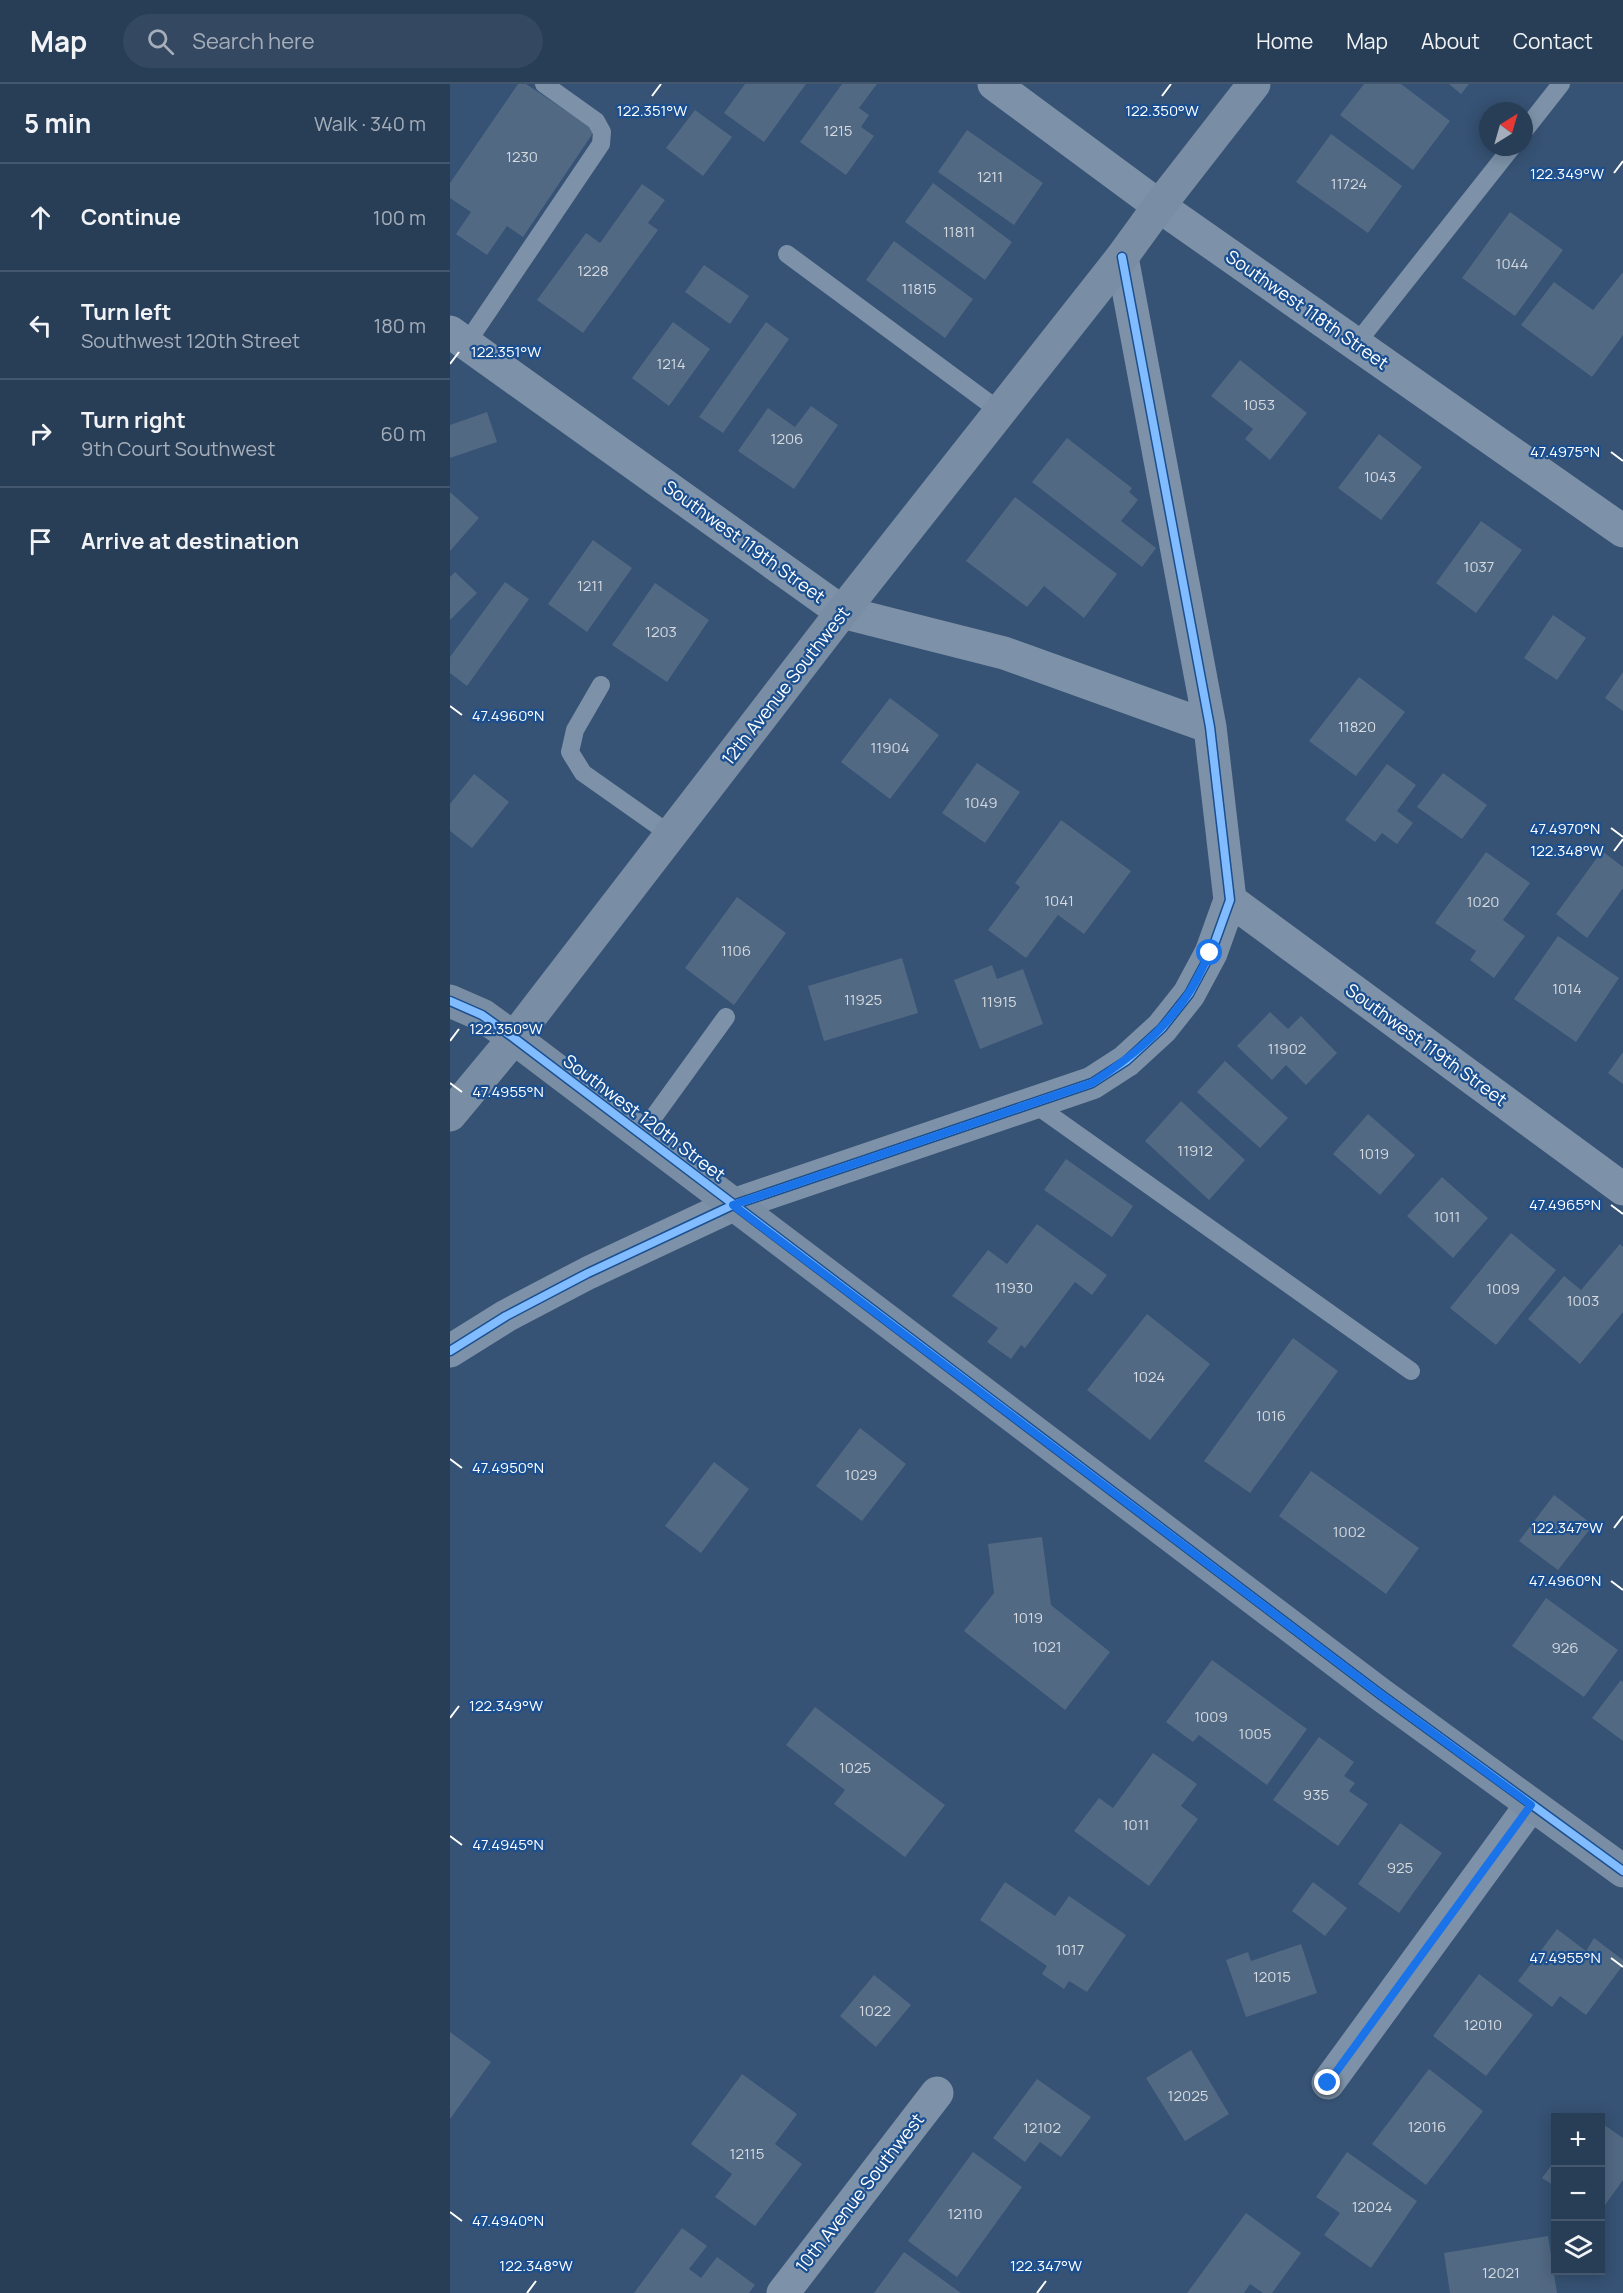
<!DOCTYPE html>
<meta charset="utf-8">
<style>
body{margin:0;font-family:Manrope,sans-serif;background:#344961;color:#f1f3f6}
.controls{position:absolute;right:18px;bottom:18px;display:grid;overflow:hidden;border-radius:0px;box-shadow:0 3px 15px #0003}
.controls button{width:54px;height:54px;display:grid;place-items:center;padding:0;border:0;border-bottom:2px solid #44576d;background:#283e57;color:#f1f3f6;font:30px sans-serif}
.compass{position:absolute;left:1029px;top:18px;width:54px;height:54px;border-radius:50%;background:#283e57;box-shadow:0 3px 15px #0003;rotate:37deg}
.stop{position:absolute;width:18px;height:18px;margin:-14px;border:4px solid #1a73e8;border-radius:50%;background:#fff}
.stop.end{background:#1a73e8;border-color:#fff;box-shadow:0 2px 6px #0008}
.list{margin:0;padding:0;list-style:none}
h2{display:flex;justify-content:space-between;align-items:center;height:78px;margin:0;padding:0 24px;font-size:26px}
h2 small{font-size:20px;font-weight:400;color:#a5aeba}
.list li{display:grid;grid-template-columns:39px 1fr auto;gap:18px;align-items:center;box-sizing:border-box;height:108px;padding:0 24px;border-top:2px solid #44576d}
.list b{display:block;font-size:22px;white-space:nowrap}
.list p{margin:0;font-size:20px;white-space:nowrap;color:#a5aeba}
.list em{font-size:20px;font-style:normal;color:#a5aeba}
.icon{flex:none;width:33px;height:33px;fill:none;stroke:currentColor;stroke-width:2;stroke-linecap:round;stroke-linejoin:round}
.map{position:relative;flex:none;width:1173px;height:2209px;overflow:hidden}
header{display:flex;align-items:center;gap:36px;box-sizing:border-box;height:84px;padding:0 30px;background:#283e57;border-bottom:2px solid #44576d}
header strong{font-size:28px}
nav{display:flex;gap:33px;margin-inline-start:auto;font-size:21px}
.search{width:420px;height:54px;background:#344961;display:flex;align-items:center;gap:15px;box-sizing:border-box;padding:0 21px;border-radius:33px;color:#a5aeba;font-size:22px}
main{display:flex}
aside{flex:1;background:#283e57}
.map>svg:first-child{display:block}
</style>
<header>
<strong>Map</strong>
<div class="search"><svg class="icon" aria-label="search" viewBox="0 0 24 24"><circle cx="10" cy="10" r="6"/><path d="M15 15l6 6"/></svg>Search here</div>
<nav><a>Home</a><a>Map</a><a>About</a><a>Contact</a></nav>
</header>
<main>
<aside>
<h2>5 min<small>Walk · 340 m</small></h2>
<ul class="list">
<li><svg class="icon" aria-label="ahead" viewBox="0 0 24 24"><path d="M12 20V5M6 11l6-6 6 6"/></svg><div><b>Continue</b></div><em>100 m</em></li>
<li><svg class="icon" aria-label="left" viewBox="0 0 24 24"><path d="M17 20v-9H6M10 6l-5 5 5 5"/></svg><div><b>Turn left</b><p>Southwest 120th Street</p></div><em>180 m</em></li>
<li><svg class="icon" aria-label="right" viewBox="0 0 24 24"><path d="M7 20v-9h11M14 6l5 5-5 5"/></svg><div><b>Turn right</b><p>9th Court Southwest</p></div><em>60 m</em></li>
<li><svg class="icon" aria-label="arrive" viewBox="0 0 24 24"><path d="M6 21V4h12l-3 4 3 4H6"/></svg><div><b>Arrive at destination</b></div></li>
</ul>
</aside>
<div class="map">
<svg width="1173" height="2209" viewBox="0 0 1173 2209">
<rect width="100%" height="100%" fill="#365274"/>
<path fill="#526984" d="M68,0H76L145,46L73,153L57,142L37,171L6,150L21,128L0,114V99Z
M295,0H356L314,58L274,29Z
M392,0H427L409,24L419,31L411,43L424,52L396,91L350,58Z
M914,0H951L1000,37L963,86L890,31Z
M999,0H1019L1011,10Z
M245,26L282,53L253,92L216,64Z
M517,46L593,99L564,141L488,88Z
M881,50L952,102L918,149L846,98Z
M483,99L562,158L535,196L455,138Z
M192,100L215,116L198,139L208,146L133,249L87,216L136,149L150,159Z
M1060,128L1113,166L1065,232L1012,194Z
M444,157L523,215L495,254L416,196Z
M254,181L299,212L280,240L235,208Z
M1173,188V251L1142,293L1071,241L1104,198L1143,226Z
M223,238L260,265L219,322L182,294Z
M316,238L339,255L273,349L249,333Z
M790,276L857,329L820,376L795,355L803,345L761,312Z
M361,322L388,341L344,405L288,367L318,324L345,343Z
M37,328L47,358L0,374V341Z
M929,350L972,383L931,436L888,404Z
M617,354L682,404L679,408L688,416L671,437L706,464L692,483L582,398Z
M0,408L29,434L0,467Z
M565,413L667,490L634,534L594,502L577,523L516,477Z
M1031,437L1072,466L1026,529L986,499Z
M143,456L182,484L137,548L98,520Z
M5,488L27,509L0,536V493Z
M55,498L79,515L17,602L0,589V573Z
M205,499L259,536L217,598L162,561Z
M1103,531L1136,554L1107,596L1074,574Z
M1173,588V627L1155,614Z
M909,593L955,628L906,692L859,657Z
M440,614L489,651L440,715L391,678Z
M527,679L570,708L535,759L492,729Z
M937,680L966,701L947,727L963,739L947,760L932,749L925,758L895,736Z
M993,689L1037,721L1012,755L967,723Z
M24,690L59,718L22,764L0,747V720Z
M611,736L681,787L634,850L608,831L576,874L538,846L570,803L565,799Z
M1152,767L1173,783V804L1137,854L1106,830Z
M1036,768L1080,799L1053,836L1075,852L1044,894L1020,876L1026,867L985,839Z
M287,813L336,849L284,921L235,884Z
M1108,852L1169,894L1126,958L1064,915Z
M452,874L468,929L374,957L358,902Z
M542,881L547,895L573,885L593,940L530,965L504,896Z
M820,928L838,945L851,932L887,969L856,1001L836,981L822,996L787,962Z
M1173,968V1000L1158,989Z
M775,977L838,1034L810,1064L747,1008Z
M731,1017L795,1076L759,1116L695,1057Z
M918,1030L965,1071L930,1111L883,1070Z
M616,1075L683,1122L662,1153L594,1106Z
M992,1093L1038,1134L1003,1174L957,1132Z
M587,1140L657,1191L642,1211L625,1198L575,1264L571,1261L561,1275L537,1258L548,1244L502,1212L538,1166L557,1180Z
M1061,1149L1106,1186L1046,1261L1000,1224Z
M1170,1160L1173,1163V1228L1130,1280L1078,1235L1114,1192L1131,1206Z
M697,1230L760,1280L700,1356L637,1306Z
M843,1254L888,1287L800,1409L754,1377Z
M410,1344L456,1380L412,1437L366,1402Z
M264,1378L299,1405L251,1469L215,1442Z
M861,1387L969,1464L936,1510L829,1432Z
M1104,1411L1143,1441L1108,1486L1069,1457Z
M592,1453L601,1521L660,1568L615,1626L514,1547L544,1509L538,1460Z
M1096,1514L1168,1566L1134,1613L1062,1562Z
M762,1576L857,1645L817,1701L749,1651L743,1658L716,1638Z
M1171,1596L1173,1598V1657L1142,1634Z
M365,1623L495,1721L455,1773L384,1720L395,1706L336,1661Z
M869,1653L904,1678L894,1692L905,1699L899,1707L918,1720L888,1762L823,1716Z
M703,1669L747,1700L731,1722L748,1735L699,1802L624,1747L649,1714L663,1724Z
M950,1739L992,1769L949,1829L908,1800Z
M555,1798L605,1832L619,1812L676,1851L637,1908L619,1897L614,1905L592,1890L597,1882L530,1836Z
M863,1798L897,1824L875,1852L842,1827Z
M1107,1845L1136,1867L1144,1854L1173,1876V1881L1136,1931L1110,1912L1102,1923L1068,1897Z
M851,1860L867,1909L796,1933L776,1876L798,1868L801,1877Z
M1029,1890L1083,1931L1036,1992L983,1952Z
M424,1891L461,1921L426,1963L390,1932Z
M0,1948L41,1978L0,2035Z
M741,1966L779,2030L735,2057L696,1994Z
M979,1985L1033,2027L976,2101L922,2060Z
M292,1990L347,2030L325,2060L352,2080L305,2142L265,2113L282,2090L241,2060Z
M587,1995L641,2033L611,2073L590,2058L575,2078L543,2054Z
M1150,2038L1173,2054V2096L1150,2128Z
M523,2068L572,2103L507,2193L458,2157Z
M897,2068L967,2117L921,2184L874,2151L890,2129L866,2113Z
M1106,2075V2103L1092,2094Z
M796,2129L851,2169L822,2209H813L800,2200L794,2209H737Z
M232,2144L257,2162L239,2185L251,2194L267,2173L305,2201L299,2209H184Z
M1098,2152L1107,2209H1000L994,2169Z
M454,2168L511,2209H424Z"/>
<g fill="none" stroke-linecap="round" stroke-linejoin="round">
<path stroke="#7d92a8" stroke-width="18" d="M1074,47L1111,0
M337,170L551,328
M16,260L151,60L152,48L146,37L94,0
M906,260L1062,63
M151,601L125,646L120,668L133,689L221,751
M583,1019L961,1287
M192,1049L276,933"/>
<path stroke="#7d92a8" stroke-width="33" d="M544,0L709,122L1173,447
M0,248L392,528L554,569L760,643
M780,816L1173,1105
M0,1267L56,1232L138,1189L283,1121L642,999L676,977L712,944L739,910L761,869L780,816L760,643L672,173
M878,1999L1081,1721
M333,2209L487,2009"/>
<path stroke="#798da4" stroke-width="33" d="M0,917L32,931L64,954L930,1610L1173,1787
M0,1031L64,954L392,528L672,173L709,122L804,0"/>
<defs>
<path id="cycleway" d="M0,917L32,931L64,954L930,1610L1173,1787
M0,1267L56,1232L138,1189L283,1121L642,999L676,977L712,944L739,910L761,869L780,816L760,643L672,173"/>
</defs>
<use href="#cycleway" stroke="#1b4f8f" stroke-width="11"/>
<use href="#cycleway" stroke="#80bcff" stroke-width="8"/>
</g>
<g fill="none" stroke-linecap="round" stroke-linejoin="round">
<path stroke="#1a73e8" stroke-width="8" d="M760,869C753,882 747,897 738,910C713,948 680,974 642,999L283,1121L930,1610L1081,1721L878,1999"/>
</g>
<path fill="none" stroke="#fff" stroke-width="2" d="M202,12L211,0M712,12L721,0M1164,89L1173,77M0,280L9,268M1161,368L1173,377M0,622L12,631M1161,744L1173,753M1164,767L1173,755M0,957L9,945M0,999L12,1008M1161,1121L1173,1130M0,1375L12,1384M1164,1444L1173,1432M1161,1497L1173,1506M0,1634L9,1622M0,1752L12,1761M1161,1874L1173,1883M0,2128L12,2137M77,2209L86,2197M587,2209L596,2197"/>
<g text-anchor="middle" stroke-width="4.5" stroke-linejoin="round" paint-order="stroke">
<g font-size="15" fill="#d4dae0">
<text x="388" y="52">1215</text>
<text x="72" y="78">1230</text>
<text x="540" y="98">1211</text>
<text x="899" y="105">11724</text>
<text x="509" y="153">11811</text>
<text x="1062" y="185">1044</text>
<text x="143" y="192">1228</text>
<text x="469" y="210">11815</text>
<text x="221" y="285">1214</text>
<text x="809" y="326">1053</text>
<text x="337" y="360">1206</text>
<text x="930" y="398">1043</text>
<text x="1029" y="488">1037</text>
<text x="140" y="507">1211</text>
<text x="211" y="553">1203</text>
<text x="907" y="648">11820</text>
<text x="440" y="669">11904</text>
<text x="531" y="724">1049</text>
<text x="609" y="822">1041</text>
<text x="1033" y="823">1020</text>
<text x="286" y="872">1106</text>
<text x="1117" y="910">1014</text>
<text x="413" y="921">11925</text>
<text x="549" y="923">11915</text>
<text x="837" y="970">11902</text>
<text x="745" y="1072">11912</text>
<text x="924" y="1075">1019</text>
<text x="997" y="1138">1011</text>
<text x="564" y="1209">11930</text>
<text x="1053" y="1210">1009</text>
<text x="1133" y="1222">1003</text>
<text x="699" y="1298">1024</text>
<text x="821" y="1337">1016</text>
<text x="411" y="1396">1029</text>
<text x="899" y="1453">1002</text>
<text x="578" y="1539">1019</text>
<text x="597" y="1568">1021</text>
<text x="1115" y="1569">926</text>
<text x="761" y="1638">1009</text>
<text x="805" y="1655">1005</text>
<text x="405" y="1689">1025</text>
<text x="866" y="1716">935</text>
<text x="686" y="1746">1011</text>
<text x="950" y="1789">925</text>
<text x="620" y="1871">1017</text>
<text x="822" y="1898">12015</text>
<text x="425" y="1932">1022</text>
<text x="1033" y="1946">12010</text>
<text x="738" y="2017">12025</text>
<text x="977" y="2048">12016</text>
<text x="592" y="2049">12102</text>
<text x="297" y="2075">12115</text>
<text x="922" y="2128">12024</text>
<text x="515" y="2135">12110</text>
<text x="1051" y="2194">12021</text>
</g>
<g font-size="18" fill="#fff" stroke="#1b4f8f">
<text transform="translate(857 226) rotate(35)" y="6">Southwest 118th Street</text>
<text transform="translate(294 458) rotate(36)" y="6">Southwest 119th Street</text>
<text transform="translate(336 602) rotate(-52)" y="6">12th Avenue Southwest</text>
<text transform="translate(976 961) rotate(36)" y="6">Southwest 119th Street</text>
<text transform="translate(194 1034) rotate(37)" y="6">Southwest 120th Street</text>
<text transform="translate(410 2109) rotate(-52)" y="6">10th Avenue Southwest</text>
</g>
</g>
<g font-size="15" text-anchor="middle" fill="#fff" stroke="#1b4f8f" stroke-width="4.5" stroke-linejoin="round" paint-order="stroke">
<text x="202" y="32">122.351°W</text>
<text x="712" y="32">122.350°W</text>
<text x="1117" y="95">122.349°W</text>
<text x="56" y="273">122.351°W</text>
<text x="1115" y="373">47.4975°N</text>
<text x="58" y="637">47.4960°N</text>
<text x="1115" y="750">47.4970°N</text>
<text x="1117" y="772">122.348°W</text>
<text x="56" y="950">122.350°W</text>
<text x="58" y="1013">47.4955°N</text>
<text x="1115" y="1126">47.4965°N</text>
<text x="58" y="1389">47.4950°N</text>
<text x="1117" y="1449">122.347°W</text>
<text x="1115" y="1502">47.4960°N</text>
<text x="56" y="1627">122.349°W</text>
<text x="58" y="1766">47.4945°N</text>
<text x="1115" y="1879">47.4955°N</text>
<text x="58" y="2142">47.4940°N</text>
<text x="86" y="2187">122.348°W</text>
<text x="596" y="2187">122.347°W</text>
</g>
</svg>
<div class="controls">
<button>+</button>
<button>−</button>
<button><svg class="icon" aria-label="layers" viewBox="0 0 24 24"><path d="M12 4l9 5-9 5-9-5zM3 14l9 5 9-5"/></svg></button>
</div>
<svg class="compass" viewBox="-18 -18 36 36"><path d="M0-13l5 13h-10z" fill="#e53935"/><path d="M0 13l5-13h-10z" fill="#a5aeba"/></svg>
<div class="stop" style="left:760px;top:869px"></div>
<div class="stop end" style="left:878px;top:1999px"></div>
</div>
</main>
